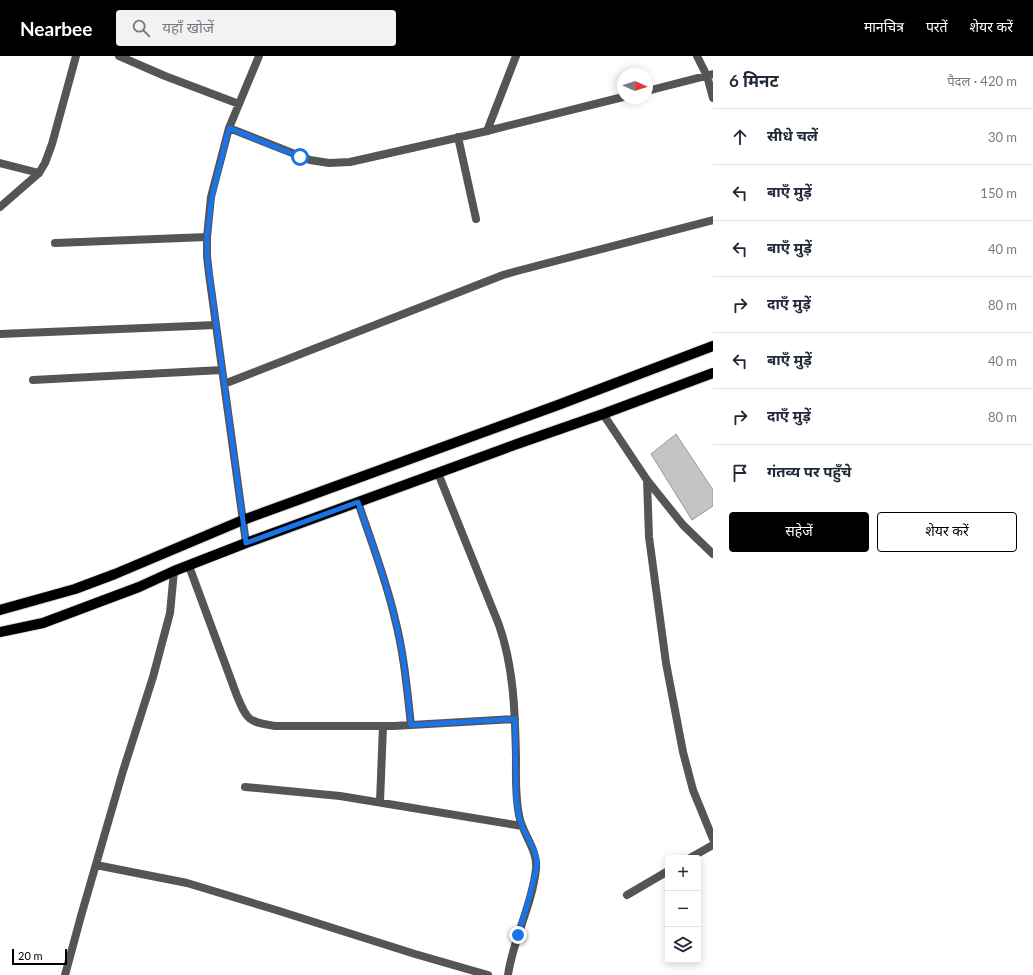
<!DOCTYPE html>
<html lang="hi">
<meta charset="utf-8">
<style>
body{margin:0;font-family:Lato,"Noto Sans Devanagari",sans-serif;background:#f2f2f3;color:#1f2937}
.controls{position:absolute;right:12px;bottom:12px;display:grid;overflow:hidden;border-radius:4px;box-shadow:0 2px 10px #0003}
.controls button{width:36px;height:36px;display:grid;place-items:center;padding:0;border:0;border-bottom:1px solid #e0e1e3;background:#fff;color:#1f2937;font:20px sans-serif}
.compass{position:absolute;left:617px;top:12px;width:36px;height:36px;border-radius:50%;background:#fff;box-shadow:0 2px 10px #0003;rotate:93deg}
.scale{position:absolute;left:12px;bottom:10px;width:55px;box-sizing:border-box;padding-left:4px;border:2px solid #000;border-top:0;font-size:11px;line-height:14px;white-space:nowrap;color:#000;-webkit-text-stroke:3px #fff;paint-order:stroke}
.stop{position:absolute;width:12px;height:12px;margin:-9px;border:3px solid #1a73e8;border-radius:50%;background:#fff}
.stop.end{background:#1a73e8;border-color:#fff;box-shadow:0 1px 4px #0008}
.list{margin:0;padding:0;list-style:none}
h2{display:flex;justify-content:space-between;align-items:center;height:52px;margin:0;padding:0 16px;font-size:17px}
h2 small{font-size:13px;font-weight:400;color:#747a83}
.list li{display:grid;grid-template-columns:26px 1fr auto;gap:12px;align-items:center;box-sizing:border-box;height:56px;padding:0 16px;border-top:1px solid #e0e1e3}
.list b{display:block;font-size:15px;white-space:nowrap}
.list em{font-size:13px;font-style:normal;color:#747a83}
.actions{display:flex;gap:8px;padding:12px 16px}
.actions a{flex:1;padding:9px 0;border:1px solid #000;border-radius:4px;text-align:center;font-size:14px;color:#000}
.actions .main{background:#000;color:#fff}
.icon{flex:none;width:22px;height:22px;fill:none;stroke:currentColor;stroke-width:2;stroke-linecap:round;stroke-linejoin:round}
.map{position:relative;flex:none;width:713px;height:919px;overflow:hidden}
header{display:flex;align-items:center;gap:24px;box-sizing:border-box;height:56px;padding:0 20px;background:#000;color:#fff}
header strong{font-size:19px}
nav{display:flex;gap:22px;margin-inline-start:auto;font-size:14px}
.search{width:280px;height:36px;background:#f2f2f3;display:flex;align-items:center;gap:10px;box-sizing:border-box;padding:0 14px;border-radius:4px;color:#747a83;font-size:15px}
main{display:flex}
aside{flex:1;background:#fff}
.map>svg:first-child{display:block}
</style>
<header>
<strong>Nearbee</strong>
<div class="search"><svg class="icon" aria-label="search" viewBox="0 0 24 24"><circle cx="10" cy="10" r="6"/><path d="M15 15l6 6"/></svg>यहाँ खोजें</div>
<nav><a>मानचित्र</a><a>परतें</a><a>शेयर करें</a></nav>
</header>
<main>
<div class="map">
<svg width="713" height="919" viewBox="0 0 713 919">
<rect width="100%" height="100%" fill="#fff"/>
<path fill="#c4c4c4" stroke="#999" d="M676,378L713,434V450L692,464L651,398Z"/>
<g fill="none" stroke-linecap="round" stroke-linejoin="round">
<defs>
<path id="primary" d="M0,554L75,533L115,518L243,464L558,349L713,290
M0,576L43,567L139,531L174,515L246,487L517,388L603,358L713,317"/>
</defs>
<use href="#primary" stroke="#dbdbdb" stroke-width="12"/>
<path stroke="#555" stroke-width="8" d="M119,0L165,20L239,48
M697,0L707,20L713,42
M647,35L713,18
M229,72L310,104L329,107L350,106L487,75L623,41
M487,75L516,0
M458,81L476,163
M0,107L39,117
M0,151L39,117L45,107L52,88L76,0
M55,187L207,181
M0,278L216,269
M33,324L222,314
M224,328L503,219L517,215L713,164
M603,358L647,424L683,469L713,498
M438,417L499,569C514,612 515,657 516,701C516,721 515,740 519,759C522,778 538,793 536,813C532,850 513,883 508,919
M647,424L649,481L666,607L683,696L693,734L713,783
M358,446C371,485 386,523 395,563C404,598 407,633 411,669
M246,487L209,218L207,200V181L211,141L229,72L259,0
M189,510L237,640C247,664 248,666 275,670H394L515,663
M245,731L340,740L522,770
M380,746L383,670
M690,802L713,789
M96,809L187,827L276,854L415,898L488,919
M627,839L668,815
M65,919L81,860L123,715L153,621L170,557L174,515"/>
<use href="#primary" stroke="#000" stroke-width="10"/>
</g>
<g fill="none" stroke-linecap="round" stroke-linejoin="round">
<path stroke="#1a73e8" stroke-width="5" d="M300,101L229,72L212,141L207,181V200L246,487L358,446C371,485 386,523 395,563C404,597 407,633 411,669L515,663L516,743L519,760L522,770L534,794L537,804L536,814L530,839L518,879"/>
</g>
</svg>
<div class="controls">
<button>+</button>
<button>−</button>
<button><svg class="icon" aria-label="layers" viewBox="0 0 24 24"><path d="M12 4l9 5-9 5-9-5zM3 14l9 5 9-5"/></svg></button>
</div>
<svg class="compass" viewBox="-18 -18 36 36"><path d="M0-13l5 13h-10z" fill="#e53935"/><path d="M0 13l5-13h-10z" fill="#747a83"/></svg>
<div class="scale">20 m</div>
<div class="stop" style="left:300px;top:101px"></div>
<div class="stop end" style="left:518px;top:879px"></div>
</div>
<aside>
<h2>6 मिनट<small>पैदल · 420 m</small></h2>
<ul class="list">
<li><svg class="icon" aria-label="ahead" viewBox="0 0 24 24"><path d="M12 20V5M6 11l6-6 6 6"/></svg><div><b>सीधे चलें</b></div><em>30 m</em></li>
<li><svg class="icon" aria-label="left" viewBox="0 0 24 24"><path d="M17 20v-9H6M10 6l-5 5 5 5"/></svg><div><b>बाएँ मुड़ें</b></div><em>150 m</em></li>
<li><svg class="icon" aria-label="left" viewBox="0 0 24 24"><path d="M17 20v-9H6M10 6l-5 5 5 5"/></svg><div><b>बाएँ मुड़ें</b></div><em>40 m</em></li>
<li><svg class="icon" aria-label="right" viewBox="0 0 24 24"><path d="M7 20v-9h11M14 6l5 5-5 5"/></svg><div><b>दाएँ मुड़ें</b></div><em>80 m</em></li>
<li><svg class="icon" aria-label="left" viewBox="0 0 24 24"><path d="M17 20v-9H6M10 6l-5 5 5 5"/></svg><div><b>बाएँ मुड़ें</b></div><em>40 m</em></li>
<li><svg class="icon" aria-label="right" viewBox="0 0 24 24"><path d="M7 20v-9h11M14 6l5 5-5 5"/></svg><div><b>दाएँ मुड़ें</b></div><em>80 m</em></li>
<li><svg class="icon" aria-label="arrive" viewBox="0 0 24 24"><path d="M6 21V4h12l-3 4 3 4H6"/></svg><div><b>गंतव्य पर पहुँचे</b></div></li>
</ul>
<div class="actions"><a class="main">सहेजें</a><a>शेयर करें</a></div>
</aside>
</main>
